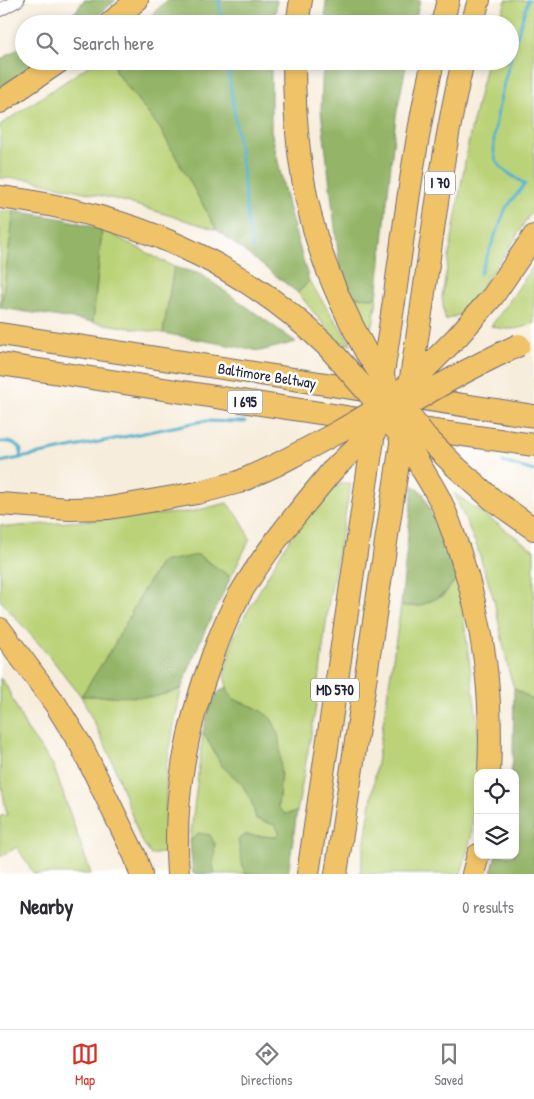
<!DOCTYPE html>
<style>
body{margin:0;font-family:"Patrick Hand",sans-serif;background:#f2f2f3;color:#2b2b33}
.controls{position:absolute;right:15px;bottom:15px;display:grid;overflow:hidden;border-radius:10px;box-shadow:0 2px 8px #0003}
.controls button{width:45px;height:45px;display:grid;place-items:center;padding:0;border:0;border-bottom:1px solid #e1e1e2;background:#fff;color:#2b2b33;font:25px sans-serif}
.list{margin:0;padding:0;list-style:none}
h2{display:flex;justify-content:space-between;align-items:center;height:65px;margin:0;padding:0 20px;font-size:21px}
h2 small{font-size:16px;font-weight:400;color:#7c7c81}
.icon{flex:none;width:28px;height:28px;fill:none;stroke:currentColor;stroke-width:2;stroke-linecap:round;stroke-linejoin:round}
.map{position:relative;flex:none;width:534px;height:874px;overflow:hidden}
.search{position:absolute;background:#fff;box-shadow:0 2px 8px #0003;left:15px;right:15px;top:15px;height:55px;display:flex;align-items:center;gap:12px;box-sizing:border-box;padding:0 18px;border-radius:28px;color:#7c7c81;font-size:19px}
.sheet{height:155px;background:#fff}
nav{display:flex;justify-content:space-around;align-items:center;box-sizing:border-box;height:70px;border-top:1px solid #e1e1e2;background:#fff;font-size:14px;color:#7c7c81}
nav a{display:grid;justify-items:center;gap:2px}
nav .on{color:#d93025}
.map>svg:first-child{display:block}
</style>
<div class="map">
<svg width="534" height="874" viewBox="0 0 534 874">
<rect width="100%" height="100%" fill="#fff"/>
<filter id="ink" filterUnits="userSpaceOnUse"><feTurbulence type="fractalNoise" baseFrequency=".02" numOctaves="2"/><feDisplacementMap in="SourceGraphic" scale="10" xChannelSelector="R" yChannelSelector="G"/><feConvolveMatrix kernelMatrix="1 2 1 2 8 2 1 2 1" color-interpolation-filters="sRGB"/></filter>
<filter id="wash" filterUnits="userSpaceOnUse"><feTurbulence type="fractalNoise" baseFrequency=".0096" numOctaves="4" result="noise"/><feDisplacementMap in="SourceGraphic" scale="20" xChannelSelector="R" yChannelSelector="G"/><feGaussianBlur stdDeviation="1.12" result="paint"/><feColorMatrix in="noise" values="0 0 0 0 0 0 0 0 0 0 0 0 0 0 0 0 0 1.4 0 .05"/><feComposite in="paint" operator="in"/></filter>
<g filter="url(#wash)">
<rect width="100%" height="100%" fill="#f7eddc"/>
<path fill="#bbd378" stroke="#6e7a5a" d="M506,0H534V207L507,252L461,314L445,320L442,297L469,139L487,61H510V24H499Z
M96,61H116L115,71L161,130L217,230L119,200L27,179L0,178V125Z
M0,211H14L1,308H0Z
M102,229L174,267L163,333L93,322Z
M534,265V323C519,330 506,331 491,326L506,306Z
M309,281L352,345L337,341L298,293Z
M350,297L377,298L373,326L365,335Z
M342,483H351L328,606L316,706L297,812L285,814L278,807L281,772L256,708L239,702L229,694L224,676L235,633L285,546L314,506L330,490Z
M454,493L534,550V701L514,688L509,672L494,600L477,547Z
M227,503L241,520L250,539L231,577L198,555L144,589L114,645L154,697L181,689L166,768V852L151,855L140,838L110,755L81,696L46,652L0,600V525L8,527L190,512Z
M457,578L463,614L479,735L476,788L471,838L461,874H360L401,606H420L444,595Z
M0,678L6,685L26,728L53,765L91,874H34L17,847L0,857V816L7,815L0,776Z
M203,732L222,766L242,783L252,803L256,819L275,825L281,834L275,837L245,835L243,868L246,874H215L213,868L215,843L198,833L190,842Z"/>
<path fill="#94b568" stroke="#5b6c52" d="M84,0H116L88,24H57L76,11Z
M167,0H277L274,24H142Z
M326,0H420L414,24H325Z
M24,45V61H38L0,89V60Z
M116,61H271V130L288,206L309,281L298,293L217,230L161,130L115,71Z
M323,61H407L396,116L377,298L350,297L340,269L321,111Z
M14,211L64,219L102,229L93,322L1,308Z
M174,267L201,274L296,342L260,351L163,333Z
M413,485L423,493L457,578L444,594L420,606H401Z
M198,555L231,577L201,639L181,689L154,697L81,696L114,645L144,589L161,562Z
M227,687C232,704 244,701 256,708C261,711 269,716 272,720C285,740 280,784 278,807L285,814L297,812L288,874H246L243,868L238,840L245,835L275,837L280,833L275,825L256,819L252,803L242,784L222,766L203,732C208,715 209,695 227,687Z
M514,688L534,701V874H491L496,855H515V773H511L513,759Z
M198,833L210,835C220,850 210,859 215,874H193L190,842Z"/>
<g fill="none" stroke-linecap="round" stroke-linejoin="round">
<path stroke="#4fb1ce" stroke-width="3" d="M219,0L222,24
M227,61L242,167L248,224L253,249
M480,274L506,208L525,184C516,177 501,171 496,160C485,133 519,31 528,0
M0,442C9,441 15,442 21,450L20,458
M0,462L203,421L245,422
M503,462L534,471"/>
</g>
</g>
<g filter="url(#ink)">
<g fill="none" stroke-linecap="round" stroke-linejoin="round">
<defs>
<path id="street" d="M0,10L18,0"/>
<path id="highway" d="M109,24L137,0
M297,24L301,0
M442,24L448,0
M472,24L479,0
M294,61C294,120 299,179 316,236C328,277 346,315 366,352
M0,102L60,61
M0,197C126,213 237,258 329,348
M394,301C405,221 415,140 433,61
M422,306C434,224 444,142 463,61
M0,334L534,416
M458,336L493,296L534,236
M0,364L372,421
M406,427L534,445
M417,460C424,473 433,486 440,500C448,516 453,534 459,550C484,624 493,695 489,773
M456,467L492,499L534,529
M0,504L70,509L109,508L197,493L239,482L276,465
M0,629L56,705L82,747L135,856L141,874
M178,874C173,797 186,727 213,655C220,635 228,615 239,596C265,551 298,512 331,472
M308,874L363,505
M336,874L391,509
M473,874L478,855"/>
</defs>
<use href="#street" stroke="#6d6973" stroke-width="14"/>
<use href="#highway" stroke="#6d6973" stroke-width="24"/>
<use href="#street" stroke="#fff" stroke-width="12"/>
<use href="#highway" stroke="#f1c369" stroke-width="22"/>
<defs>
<path id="highway-bridge" d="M329,348L378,404L417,460
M366,352L398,401L426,437L456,467
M276,465C314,445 352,426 387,402C413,383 435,359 458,336
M331,472C353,450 375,428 400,410C438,385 478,364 519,345
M363,505L394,301
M391,509L422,306"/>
</defs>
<use href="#highway-bridge" stroke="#6d6973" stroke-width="24" stroke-linecap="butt"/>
<use href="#highway-bridge" stroke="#f1c369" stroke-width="22"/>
</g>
</g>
<g text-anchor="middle" stroke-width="5" stroke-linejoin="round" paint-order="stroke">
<g fill="#fff" stroke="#646476" stroke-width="1">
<rect x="425" y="171.5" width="30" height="23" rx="4"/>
<rect x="227.5" y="390.5" width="35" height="23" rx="4"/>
<rect x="311" y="678.5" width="48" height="23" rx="4"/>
</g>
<g font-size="14" font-weight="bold" fill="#22223b">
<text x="440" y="188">I 70</text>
<text x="245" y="407">I 695</text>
<text x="335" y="695">MD 570</text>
</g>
<g font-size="15" fill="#22223b" stroke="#fff">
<text transform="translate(267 376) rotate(9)" y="5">Baltimore Beltway</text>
</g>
</g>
</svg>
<div class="controls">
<button><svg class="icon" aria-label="locate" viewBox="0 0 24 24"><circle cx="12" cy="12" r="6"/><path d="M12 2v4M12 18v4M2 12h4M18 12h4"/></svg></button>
<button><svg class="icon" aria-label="layers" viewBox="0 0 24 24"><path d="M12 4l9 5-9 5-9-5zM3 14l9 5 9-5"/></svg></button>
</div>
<div class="search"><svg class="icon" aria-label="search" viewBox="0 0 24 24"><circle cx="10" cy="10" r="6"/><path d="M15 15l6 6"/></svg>Search here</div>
</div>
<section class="sheet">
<h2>Nearby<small>0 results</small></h2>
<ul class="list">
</ul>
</section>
<nav>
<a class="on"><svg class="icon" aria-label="map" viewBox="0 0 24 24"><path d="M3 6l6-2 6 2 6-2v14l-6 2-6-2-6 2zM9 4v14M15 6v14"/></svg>Map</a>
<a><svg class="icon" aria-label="directions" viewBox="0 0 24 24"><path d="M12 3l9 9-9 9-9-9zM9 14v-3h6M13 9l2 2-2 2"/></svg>Directions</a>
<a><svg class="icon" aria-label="saved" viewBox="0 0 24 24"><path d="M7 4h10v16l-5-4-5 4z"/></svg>Saved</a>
</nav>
